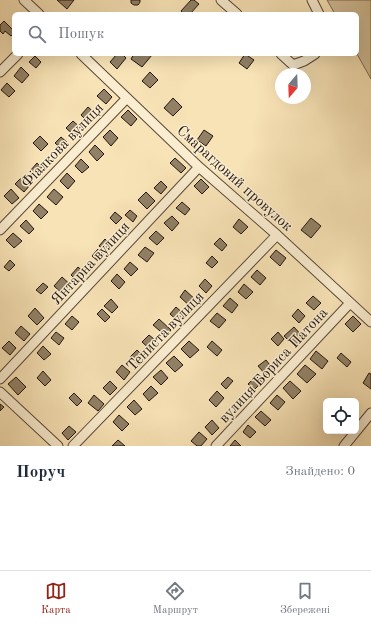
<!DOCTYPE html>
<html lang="uk">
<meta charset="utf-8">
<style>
body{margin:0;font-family:"Old Standard TT",serif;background:#f2f2f3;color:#1f2937}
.controls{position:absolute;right:12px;bottom:12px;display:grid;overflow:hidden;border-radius:6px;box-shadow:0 4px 16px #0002}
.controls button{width:36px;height:36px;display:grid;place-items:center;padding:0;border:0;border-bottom:1px solid #e0e1e3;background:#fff;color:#1f2937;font:20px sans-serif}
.compass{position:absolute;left:275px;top:68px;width:36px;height:36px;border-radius:50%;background:#fff;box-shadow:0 4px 16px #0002;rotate:199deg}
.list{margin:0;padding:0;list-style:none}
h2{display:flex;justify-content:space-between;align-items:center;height:52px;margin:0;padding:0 16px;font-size:17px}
h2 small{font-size:13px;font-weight:400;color:#747a83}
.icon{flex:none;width:22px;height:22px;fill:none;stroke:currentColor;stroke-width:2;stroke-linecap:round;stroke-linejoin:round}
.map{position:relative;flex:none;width:371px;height:446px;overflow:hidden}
.search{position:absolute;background:#fff;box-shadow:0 4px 16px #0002;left:12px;right:12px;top:12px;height:44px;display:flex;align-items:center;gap:10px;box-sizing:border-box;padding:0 14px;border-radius:6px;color:#747a83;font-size:15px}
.sheet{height:124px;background:#fff}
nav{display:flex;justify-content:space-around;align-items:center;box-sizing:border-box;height:56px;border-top:1px solid #e0e1e3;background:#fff;font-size:11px;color:#747a83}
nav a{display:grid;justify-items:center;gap:2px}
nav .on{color:#8f2418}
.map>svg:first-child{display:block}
</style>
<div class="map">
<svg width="371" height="446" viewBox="0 0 371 446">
<rect width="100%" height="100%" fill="#f8e3b6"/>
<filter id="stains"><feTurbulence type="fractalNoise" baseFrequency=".005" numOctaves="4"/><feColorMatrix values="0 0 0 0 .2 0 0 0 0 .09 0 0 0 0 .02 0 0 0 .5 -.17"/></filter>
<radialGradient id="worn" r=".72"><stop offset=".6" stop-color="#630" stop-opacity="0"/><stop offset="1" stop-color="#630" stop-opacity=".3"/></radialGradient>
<path fill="#d4c09a" stroke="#7c6b55" d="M327,0H371V79L357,54V14H335Z"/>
<path fill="#928166" stroke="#231610" d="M57,0H74L67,9Z
M131,0H140V2L138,5H134L131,3Z
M191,0H194L199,4L190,14H184L181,11Z
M4,21L14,31V33L11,36L5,31L3,34L0,31V25Z
M117,54H122L126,58L117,69L110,62Z
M134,54H150L152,55L142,67L131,59Z
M245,54L254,60L247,69L239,63Z
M35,56L41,62L36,68L29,62Z
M21,67L29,75L22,83L14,76Z
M150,72L158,80L150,88L142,81Z
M7,83L15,91L9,97L1,90Z
M104,89L112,97L106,104L97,96Z
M173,98L182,107L173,116L164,108Z
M88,107L97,115L89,123L81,115Z
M128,110L137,119L131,126L121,117Z
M73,121L82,129L76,137L66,128Z
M110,130L118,138L111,146L103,137Z
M204,130L213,136L206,146L197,140Z
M40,136L48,144L41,151L33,143Z
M61,137L69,144L63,150L55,143Z
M95,145L104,154L97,161L89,152Z
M175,158L186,168L181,173L170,163Z
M81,159L89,167L82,173L75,166Z
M37,163L44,170L37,178L30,171Z
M67,173L75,181L68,189L60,181Z
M23,176L31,184L24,192L15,184Z
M201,179L209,187L202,194L194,186Z
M161,181L167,187L161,194L154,188Z
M11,189L19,198L12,204L4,196Z
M54,189L63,197L56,205L47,197Z
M146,192L155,201L147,209L138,200Z
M182,202L190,209L185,215L176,208Z
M39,204L48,212L41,219L33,211Z
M130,210L137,216L133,222L125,215Z
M115,212L122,218L116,224L110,218Z
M172,216L179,223L172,231L164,223Z
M311,218L321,226L311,238L301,230Z
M239,219L248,227L241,234L233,227Z
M26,220L34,229L29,234L20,226Z
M156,231L164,238L157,245L149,238Z
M13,233L22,241L14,248L6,240Z
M220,238L227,245L222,251L214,244Z
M105,239L112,246L106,252L99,246Z
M145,247L154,253L147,262L138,255Z
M98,249L104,255L98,261L92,256Z
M276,250L286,258L280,266L270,257Z
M212,256L218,262L212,268L206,263Z
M10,260L15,265L9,271L4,267Z
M130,262L138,269L131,276L124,269Z
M78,267L86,274L78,282L71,275Z
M257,270L266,278L260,285L251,277Z
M117,274L125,282L119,289L111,281Z
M62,277L73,287L65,296L54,286Z
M205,279L212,286L206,293L199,286Z
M43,283L48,287L41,294L36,290Z
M244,284L253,292L246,299L238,292Z
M185,290L198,302L192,308L180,297Z
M313,296L321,303L314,310L306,303Z
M230,298L238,305L232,313L223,306Z
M111,299L118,307L112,313L104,306Z
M176,307L185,315L179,322L170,314Z
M35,308L44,318L37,325L28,316Z
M102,309L110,317L105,322L97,314Z
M298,309L305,316L299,323L292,316Z
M217,313L226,320L219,328L210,321Z
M72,316L79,322L72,330L65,324Z
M353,316L361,324L353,332L345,324Z
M159,319L171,330L166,336L153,325Z
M21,326L30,334L24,341L15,333Z
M294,327L304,338L295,347L284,336Z
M56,332L64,338L59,345L51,338Z
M278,332L284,339L278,346L271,339Z
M149,335L159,343L152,351L142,342Z
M9,341L16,348L10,355L2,348Z
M189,341L199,350L190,358L181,349Z
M212,341L222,350L217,356L207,347Z
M43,346L51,354L44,360L37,353Z
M137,350L145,358L139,365L130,357Z
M316,351L328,361L322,369L310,359Z
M341,353L351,362L347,367L337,358Z
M174,356L183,365L175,372L166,363Z
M266,360L273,369L266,375L258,366Z
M122,365L130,372L124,380L116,372Z
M305,365L316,374L307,383L297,374Z
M161,370L168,378L161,385L153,377Z
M43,371L51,380L45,386L37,378Z
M369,373L371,374V389L363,383Z
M256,376L262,382L254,390L248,384Z
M16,377L26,387L18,395L8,384Z
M228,377L233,381L226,389L221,384Z
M110,381L117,388L110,395L103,388Z
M290,381L301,391L293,399L283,388Z
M151,386L158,393L149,401L143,394Z
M217,391L224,398L216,407L209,400Z
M74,393L82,401L77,406L69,398Z
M94,395L104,404L98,411L88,403Z
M277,395L285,402L278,410L270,403Z
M134,400L142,409L135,415L127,407Z
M0,404L4,407L0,411Z
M261,411L271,420L265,426L255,417Z
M119,415L129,424L122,431L113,422Z
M212,420L219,428L212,435L205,427Z
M248,425L256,432L250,438L243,432Z
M69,426L76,432L68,440L62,433Z
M199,432L207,439L201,446H197L191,441Z
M118,440L125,446H112Z
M235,440L241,446H230Z"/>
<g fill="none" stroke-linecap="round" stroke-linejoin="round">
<defs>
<path id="minor" d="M24,0L39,14
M221,0L237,14
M312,0L319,14
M81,54L199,167L277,235L371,322
M281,54L293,65L304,61L315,54
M0,72L18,54
M0,230L127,98
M0,379L199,167
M0,392L58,446
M73,446L277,235
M216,446L350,303
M344,446L371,413"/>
</defs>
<use href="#minor" stroke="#58493a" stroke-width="11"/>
<use href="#minor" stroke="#faedd0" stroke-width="9"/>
</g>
<g text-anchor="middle" stroke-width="3" stroke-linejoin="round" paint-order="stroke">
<g font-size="15" fill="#231610" stroke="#faedd0">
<text transform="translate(62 145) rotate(-46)" y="5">Фіалкова вулиця</text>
<text transform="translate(235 178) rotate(42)" y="5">Смарагдовий провулок</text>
<text transform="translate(90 263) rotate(-47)" y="5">Янтарна вулиця</text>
<text transform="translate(165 331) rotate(-46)" y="5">Тениста вулиця</text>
<text transform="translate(273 365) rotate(-47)" y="5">вулиця Бориса Патона</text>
</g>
</g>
<rect width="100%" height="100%" filter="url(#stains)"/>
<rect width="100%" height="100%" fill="url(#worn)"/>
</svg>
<div class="controls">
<button><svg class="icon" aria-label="locate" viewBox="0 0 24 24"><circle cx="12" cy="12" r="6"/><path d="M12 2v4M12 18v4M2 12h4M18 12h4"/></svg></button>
</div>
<svg class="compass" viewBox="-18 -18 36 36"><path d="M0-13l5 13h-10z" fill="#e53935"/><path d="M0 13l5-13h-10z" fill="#747a83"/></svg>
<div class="search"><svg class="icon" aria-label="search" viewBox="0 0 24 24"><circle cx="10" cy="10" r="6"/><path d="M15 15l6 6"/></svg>Пошук</div>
</div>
<section class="sheet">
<h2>Поруч<small>Знайдено: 0</small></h2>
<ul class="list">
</ul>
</section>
<nav>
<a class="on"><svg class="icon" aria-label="map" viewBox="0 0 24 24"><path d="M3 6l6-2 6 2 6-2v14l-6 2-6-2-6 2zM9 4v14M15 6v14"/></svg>Карта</a>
<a><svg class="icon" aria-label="directions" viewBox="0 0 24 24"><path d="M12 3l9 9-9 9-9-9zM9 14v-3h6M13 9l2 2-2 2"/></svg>Маршрут</a>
<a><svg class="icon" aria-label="saved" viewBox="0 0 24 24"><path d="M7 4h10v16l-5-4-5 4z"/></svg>Збережені</a>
</nav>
